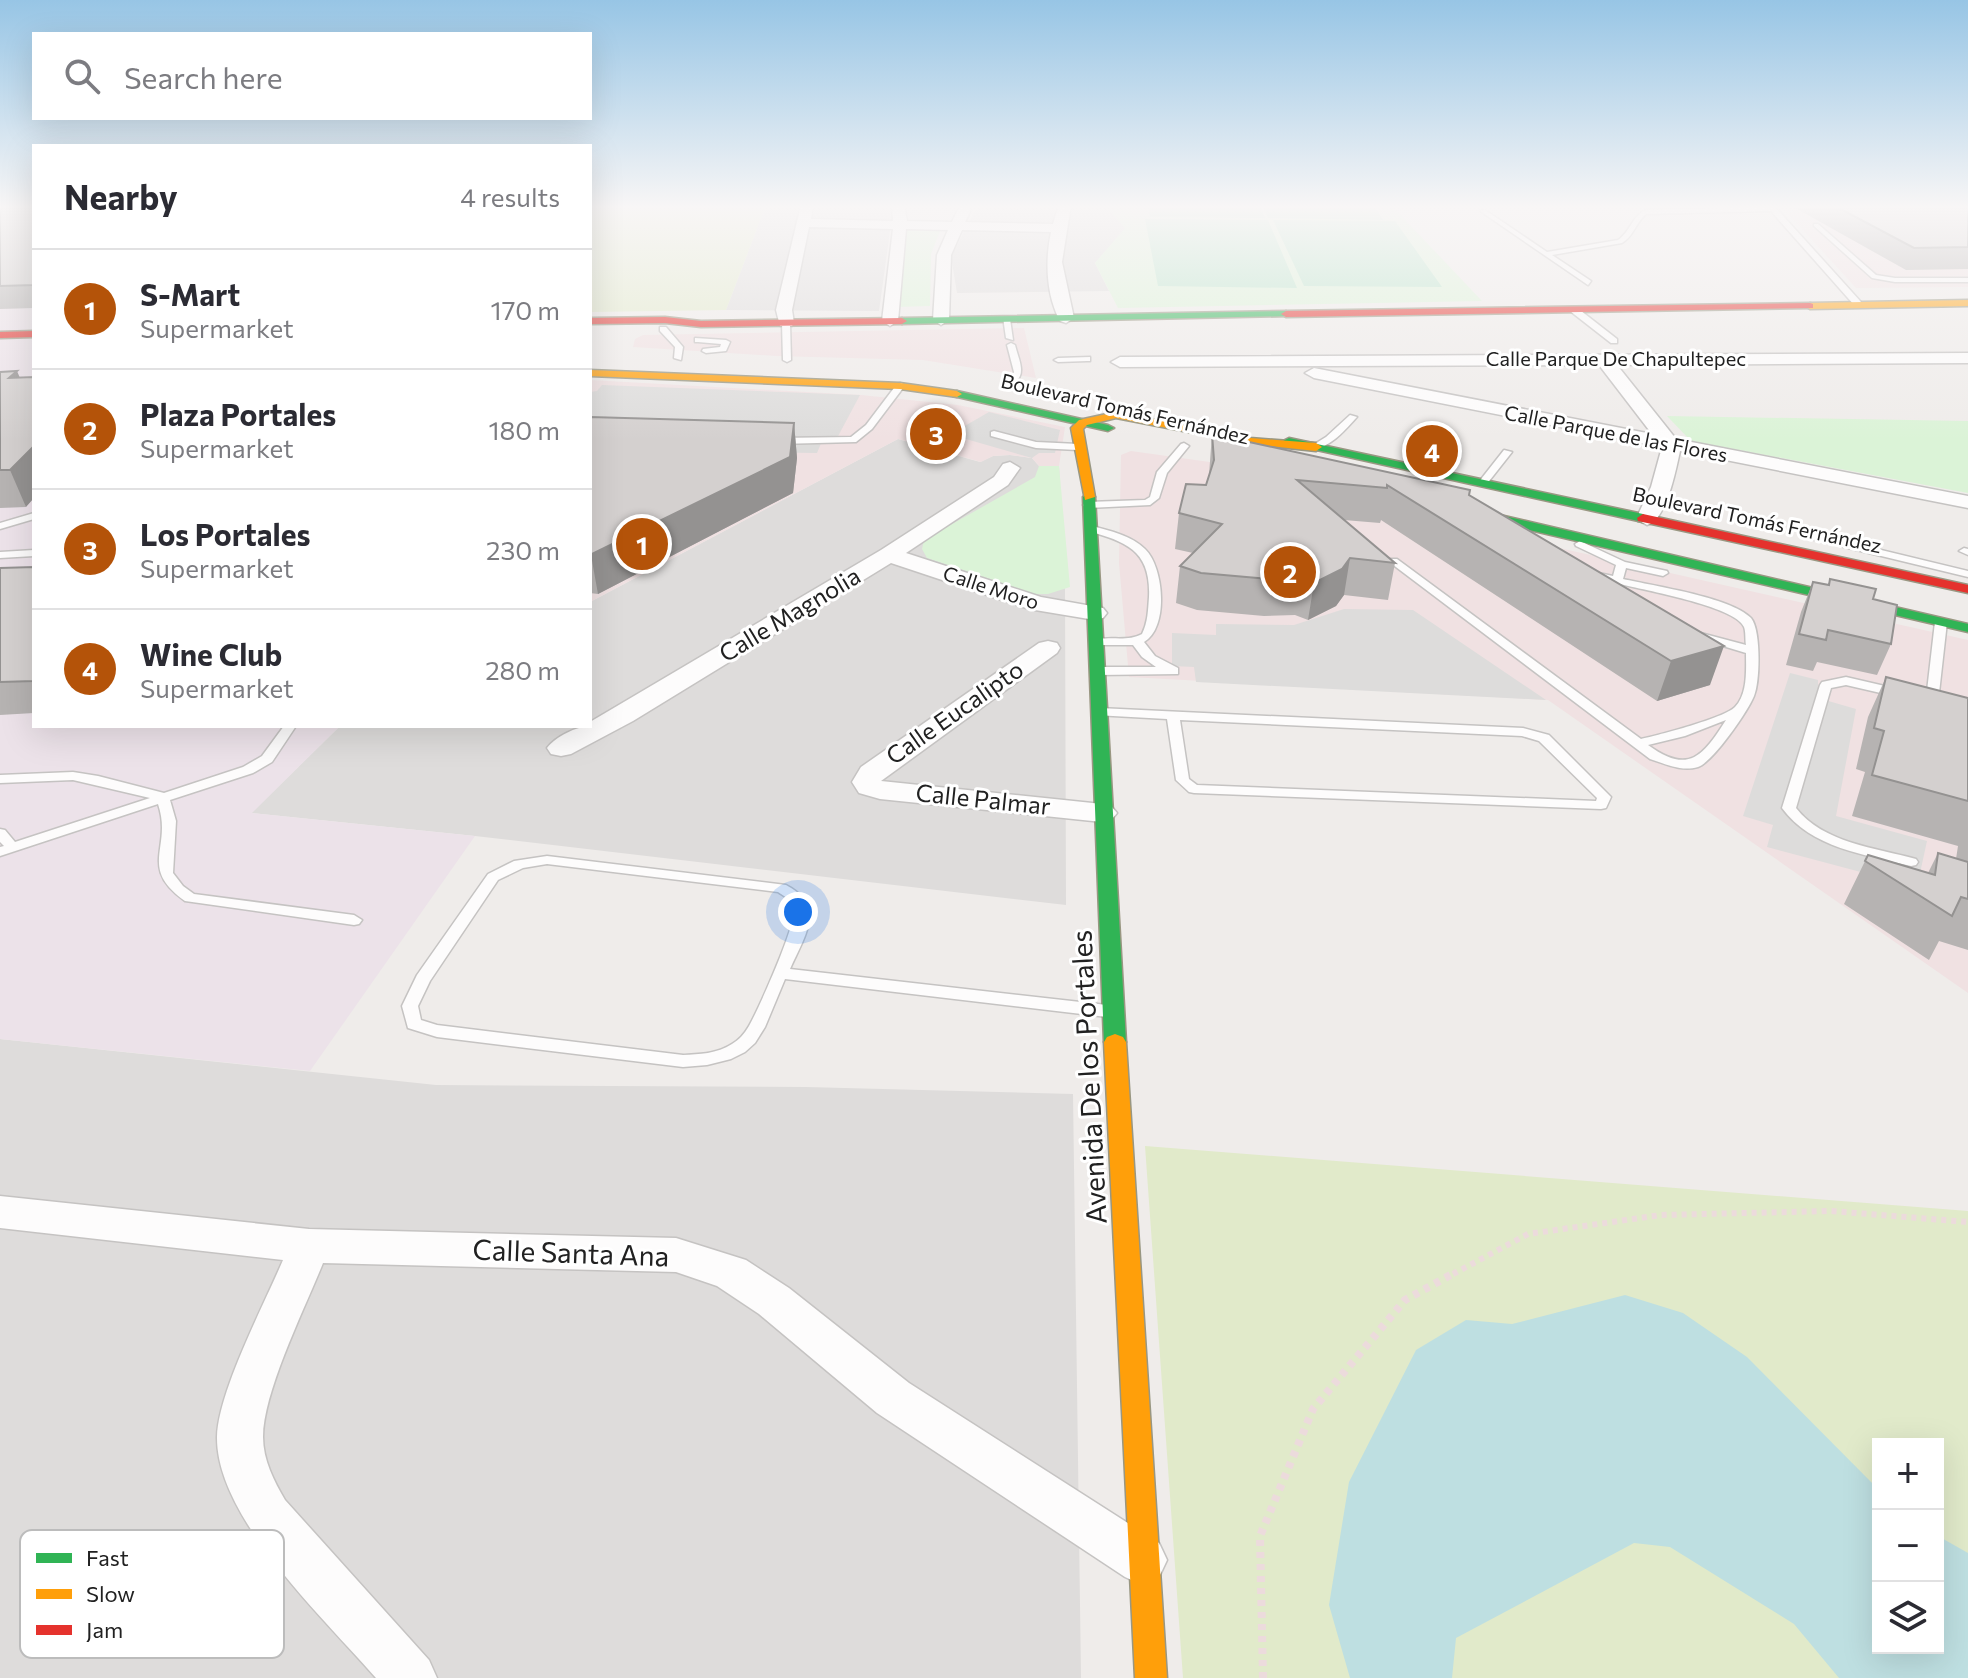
<!DOCTYPE html>
<meta charset="utf-8">
<style>
body{margin:0;font-family:Commissioner,sans-serif;background:#f7f7f7;color:#2b2b33}
.controls{position:absolute;right:24px;bottom:24px;display:grid;overflow:hidden;border-radius:0px;box-shadow:0 8px 32px #0002}
.controls button{width:72px;height:72px;display:grid;place-items:center;padding:0;border:0;border-bottom:2px solid #e1e1e2;background:#fff;color:#2b2b33;font:40px sans-serif}
.you{position:absolute;left:798px;top:912px;width:28px;height:28px;margin:-20px;border:6px solid #fff;border-radius:50%;background:#1a73e8;box-shadow:0 0 0 12px #1a73e833}
.badge{display:grid;place-items:center;width:52px;height:52px;border-radius:50%;background:#b45309;color:#fff;font-size:26px;font-weight:700}
.pin{position:absolute;translate:-50% -50%;border:4px solid #fff;box-shadow:0 2px 8px #0006}
.list{margin:0;padding:0;list-style:none}
h2{display:flex;justify-content:space-between;align-items:center;height:104px;margin:0;padding:0 32px;font-size:34px}
h2 small{font-size:26px;font-weight:400;color:#7c7c81}
.list li{display:grid;grid-template-columns:52px 1fr auto;gap:24px;align-items:center;box-sizing:border-box;height:120px;padding:0 32px;border-top:2px solid #e1e1e2}
.list b{display:block;font-size:30px;white-space:nowrap}
.list p{margin:0;font-size:26px;white-space:nowrap;color:#7c7c81}
.list em{font-size:26px;font-style:normal;color:#7c7c81}
.icon{flex:none;width:44px;height:44px;fill:none;stroke:currentColor;stroke-width:2;stroke-linecap:round;stroke-linejoin:round}
.map{position:relative;flex:none;width:1968px;height:1678px;overflow:hidden}
.search{position:absolute;background:#fff;box-shadow:0 8px 32px #0002;left:32px;top:32px;width:560px;height:88px;display:flex;align-items:center;gap:20px;box-sizing:border-box;padding:0 28px;border-radius:0px;color:#7c7c81;font-size:30px}
.panel{position:absolute;background:#fff;box-shadow:0 8px 32px #0002;left:32px;top:144px;width:560px;height:584px;border-radius:0px}
.map>svg:first-child{display:block}
</style>
<div class="map">
<svg width="1968" height="1678" viewBox="0 0 1968 1678">
<rect width="100%" height="100%" fill="#efecea"/>
<path fill="#dedcdb" d="M766,205H889L891,224L879,311L726,310Z
M978,205H1111L1109,210L1126,228L1095,263L1109,291L957,293L951,256Z
M898,439L980,462L993,456L1010,455L1032,458L1039,466H1059L1065,590L1066,905L475,836L251,813L340,726H590V602Z
M0,1039L436,1085L806,1087L1073,1094L1081,1678H0Z"/>
<path fill="#f0e1e2" d="M1780,205H1968V287L1856,288Z
M1024,328L1036,378L923,360L776,356L633,347L635,339L643,335Z
M590,380L861,395L958,405L1065,427L1059,466H1039L1032,458L1010,455L993,456L981,462L898,439L590,602Z
M1131,451L1231,465L1511,537L1968,640V993L1548,700L1129,677L1119,563L1121,455Z"/>
<path fill="#ece2e9" d="M0,205H34V726H340L252,813L475,836L310,1071L0,1039Z"/>
<path fill="#dddcdb" d="M602,385L860,395L836,440L822,441L817,453L590,450V392L597,391Z
M989,412L1060,430L1055,453H1039L1032,458L959,437L956,431Z
M1344,609L1413,610L1546,700L1196,682L1194,667L1172,666V633L1216,635V624L1294,625Z
M1790,673L1818,680V698L1856,709L1836,816L1927,841L1917,887L1767,847L1773,825L1743,816Z"/>
<path fill="#e1eaca" fill-rule="evenodd" d="M590,205H766L726,310L590,312Z
M1145,1146L1968,1211V1678H1183ZM1878,1444H1938V1648H1878Z"/>
<path fill="#dbf3d7" d="M1111,205H1391L1482,301L1118,308L1095,263L1125,228L1109,210Z
M903,225L942,226L931,254L930,306L895,307Z
M1667,416L1968,421V493L1691,441Z
M1039,466H1059L1070,587L1048,594H1035L927,558L922,549L924,540L1035,477Z"/>
<path fill="#b6e4c9" d="M1148,205H1260L1265,218L1150,217Z
M1262,205H1374L1383,220L1268,218Z
M1145,219L1268,220L1297,288L1158,286Z
M1273,220L1395,221L1442,287L1304,286Z"/>
<path fill="#bedfe1" d="M1625,1295L1683,1313L1747,1357L1878,1489V1648H1938V1536L1968,1553V1678H1839L1794,1624L1670,1547L1634,1543L1456,1638L1452,1678H1350L1329,1605L1349,1482L1416,1350L1466,1320L1512,1324Z"/>
<g fill="none" stroke-linecap="round" stroke-linejoin="round">
<defs>
<path id="lane" d="M1766,205H1772L1776,208L1861,302V306H1855L1771,211L1646,214C1636,222 1634,236 1622,243L1552,255L1591,281L1588,285L1480,211L1485,210L1547,252L1618,240C1630,232 1632,217 1645,210L1768,207Z
M1814,224H1818L1876,275L1895,278H1968V282H1895L1872,278L1814,226Z
M1570,307H1576L1617,339V343H1611L1570,311Z
M1003,317L1010,319L1013,340L1006,338Z
M786,321L790,323L791,360L787,362L783,360L782,323Z
M660,327H666L683,347L681,360L674,358L675,347L660,331Z
M695,338L726,340L730,342L726,351L706,353L702,351L703,349L720,347L721,344L698,342H695Z
M1011,343L1015,345C1018,358 1027,374 1015,382L1011,380L1014,372L1007,345Z
M1090,357V361H1087L1058,362L1054,360L1058,358Z
M900,383L903,384V388L872,429L856,442L778,444L773,441L778,438L851,437L866,425L897,384Z
M1350,415L1357,417C1346,429 1330,448 1313,449V445L1326,437Z
M994,431L1036,442L1078,444L1083,447L1078,450L1036,448L991,436V432Z
M1184,443L1189,446L1167,473L1159,498L1150,505L1088,508L1083,505L1088,502L1145,500L1150,497L1157,472L1181,444Z
M1504,450L1512,452L1486,485H1480L1478,483Z
M34,513V519L0,529V523Z
M1092,526C1110,531 1131,535 1145,549C1164,567 1169,628 1144,642L1155,656L1178,668V674L1098,675L1092,671L1098,667H1156L1142,657L1133,645H1097L1091,642C1106,634 1126,643 1142,634C1148,622 1148,610 1149,597C1151,551 1127,542 1088,531L1087,529Z
M1815,534L1968,571V577L1811,539L1810,537Z
M1580,541L1625,562L1667,571L1668,573L1663,576L1626,568L1623,579C1654,586 1730,597 1751,618C1761,630 1760,681 1754,696C1748,711 1713,762 1698,767C1681,772 1666,764 1650,759L1388,561L1389,559H1397L1641,739C1659,735 1724,718 1735,707C1748,694 1746,669 1746,653L1693,637L1691,635L1697,632L1746,645C1745,640 1746,632 1744,627C1735,606 1643,590 1620,584L1616,587H1608L1607,585L1609,582L1589,575L1594,572L1613,576L1616,565L1576,546L1575,544ZM1726,720C1703,756 1689,775 1648,745L1685,736Z
M1964,548L1968,549V555L1959,551Z
M34,550V556L0,558V552Z
M1941,619L1947,622L1939,693L1926,700H1918L1916,697L1927,691L1935,622Z
M1846,677L1902,690L1904,693L1898,697L1846,685L1831,688L1796,808C1823,843 1876,848 1916,859L1918,862L1916,865L1911,866C1866,855 1811,848 1782,808L1820,685L1822,682Z
M1099,708L1523,728L1549,735L1611,797L1606,808L1601,809L1194,793L1189,792L1176,780L1167,719L1095,715L1093,712ZM1180,720L1522,736L1539,741L1597,798L1596,801L1197,785L1189,779Z
M284,726H296L272,762L253,773L170,800L176,821L173,873L183,886L194,894L354,915L362,920L359,924L354,925L185,901C137,867 173,848 158,804L0,856V847L4,846L0,842V829L5,830L15,842L150,798L73,780L0,783V775L73,772L98,776L164,793L243,767L262,756Z
M547,856L786,885C827,906 804,937 790,969L1107,1005L1113,1007L1115,1011L1113,1015L1107,1017L785,979L765,1027L755,1043L745,1052L731,1059L707,1065L683,1067L437,1037L408,1028L402,1006L417,975L488,874L514,861ZM547,864L778,892C785,897 793,900 794,909C796,926 759,1008 749,1026C745,1033 739,1040 732,1044C717,1054 699,1054 683,1055L437,1025L421,1020L418,1006L430,981L498,880L523,868Z"/>
<path id="street" d="M801,205H813L811,219L893,221L892,205H904L907,221L952,222L959,207L964,206L971,210L965,222L1053,224L1059,205H1071L1062,262L1074,318L1066,323L1060,321C1046,295 1045,261 1051,232L962,230L951,255L949,320L941,325L933,320L937,255L948,230L906,229L898,321L890,326L882,321L893,229L809,227L792,310L794,323L792,326H780L776,310Z
M1968,353V363L1617,365L1676,439L1968,496V508L1680,451C1676,470 1666,521 1647,525L1636,519L1651,487L1662,447L1314,378L1305,373L1314,368L1652,434L1599,365L1120,367L1111,362L1120,357Z
M1010,462L1020,468L1008,485L906,553L1041,597L1103,608L1107,613L1103,618L1095,620L1029,609L891,563L633,721L571,754L561,756L551,754L547,748C555,737 577,726 590,726V722L881,550L994,477L1003,464Z
M1048,641L1057,643L1060,648L1057,653L881,781L1102,804L1112,807L1117,813L1112,819L1102,822L880,799L859,793L852,782L861,767L1039,643Z
M0,1196L309,1229L676,1238L746,1260L789,1288L909,1383L1159,1543L1167,1560L1159,1577L1142,1585L1125,1577L877,1413L759,1314L717,1286L676,1272L323,1263C305,1308 263,1392 263,1437C263,1460 274,1481 285,1500L429,1660L437,1678H376C325,1619 216,1518 217,1437C218,1392 264,1305 283,1260L0,1228Z"/>
<path id="fast" d="M1286,311L1291,314L1289,316L902,324L897,321L902,318Z
M957,391L1108,425L1114,428L1108,431L953,396V392Z
M1289,438L1643,514L1649,518L1643,522L1285,443L1283,441Z
M1089,493L1095,497L1126,1042L1123,1047L1115,1050L1107,1047L1104,1042L1083,497Z
M1457,505L1968,624V632L1452,512V506Z"/>
<path id="slow" d="M1968,300V306L1810,309L1805,306L1810,303Z
M590,370L900,383L957,391L962,394L957,397L900,389L590,376Z
M1116,412L1250,438L1316,443L1322,447L1316,451L1250,444L1116,418L1087,425L1083,429L1095,497L1085,500L1071,428L1079,420Z
M1115,1034L1123,1037L1126,1042L1167,1678H1135L1104,1042L1107,1037Z"/>
<path id="jam" d="M1810,303L1813,304V308L1286,317L1281,314L1286,311Z
M665,317L701,321L902,318L907,321L902,324L701,327L665,323L590,324V318Z
M34,331V337L0,338V332Z
M1643,514L1968,585V593L1638,521L1637,518Z"/>
</defs>
<use href="#lane" stroke="#c5c3c2" stroke-width="3"/>
<use href="#street" stroke="#c5c3c2" stroke-width="3"/>
<use href="#fast" stroke="#999782" stroke-width="3"/>
<use href="#slow" stroke="#999782" stroke-width="3"/>
<use href="#jam" stroke="#999782" stroke-width="3"/>
<path stroke="#ecdbdc" stroke-width="6" stroke-dasharray="5 5" stroke-linecap="butt" d="M1453,1274L1528,1234L1661,1215L1831,1211L1968,1222"/>
<path stroke="#ecdbdc" stroke-width="8" stroke-dasharray="6 6" stroke-linecap="butt" d="M1263,1678L1260,1536L1313,1409L1405,1300L1456,1272"/>
<use href="#lane" fill="#fdfcfc" fill-rule="evenodd"/>
<use href="#street" fill="#fdfcfc" fill-rule="evenodd"/>
<use href="#fast" fill="#30b455" fill-rule="evenodd"/>
<use href="#slow" fill="#ff9f0a" fill-rule="evenodd"/>
<use href="#jam" fill="#e5322d" fill-rule="evenodd"/>
</g>
<path fill="#b6b3b2" d="M34,205V308L0,309V209Z
M1790,205H1968V269L1906,270Z
M0,372L26,507L0,508Z
M590,417L794,423L797,458L793,493L598,594L590,593Z
M1212,434L1469,495L1710,685L1657,701L1381,520L1380,523L1344,520L1395,563L1388,600L1344,595L1336,606L1308,620L1295,615L1264,616L1197,610L1176,603L1180,566L1193,553L1175,549L1179,513L1206,485L1209,475Z
M34,567V713L0,715V568Z
M1830,579L1873,599L1891,644L1877,675L1817,662L1813,671L1786,665L1801,612L1813,582L1828,585Z
M1886,677L1968,698V950L1939,941L1929,960L1844,904L1868,855L1928,873L1938,853L1956,859L1958,846L1852,816L1865,772L1856,769L1868,717Z"/>
<path fill="#949291" d="M17,371L31,404L9,378Z
M794,423L797,458L793,493L598,594L591,555Z
M34,446V498L26,507L10,470Z
M1350,558L1344,595L1336,606L1308,620L1314,583Z
M1724,646L1710,685L1657,701L1671,661Z"/>
<path fill="#d4d0cf" stroke="#949291" stroke-width="2" d="M7,205H34V285L0,286V209Z
M1833,205H1968V247L1914,248Z
M17,371L9,378L34,377V446L10,470H0V372Z
M590,417L794,423L790,457L590,555Z
M1212,434L1470,490L1469,495L1724,646L1671,661L1387,485V488L1297,480L1395,563L1350,558L1342,569L1314,583L1301,578L1269,579L1201,573L1180,566L1222,524L1179,513L1186,484L1206,485L1214,460Z
M34,567V681L0,682V568Z
M1830,579L1876,589L1873,599L1897,605L1891,644L1828,630L1826,640L1799,634L1813,582L1829,585Z
M1886,677L1968,698V801L1872,775L1884,731L1874,728Z
M1938,853L1968,862V899L1961,897L1952,916L1865,861L1868,855L1935,875Z"/>
<linearGradient id="sky" x2="0" y2="1"><stop stop-color="#97c5e5"/><stop offset="0.47" stop-color="#f8f6f6"/><stop offset="1" stop-color="#f8f6f6" stop-opacity="0"/></linearGradient>
<rect width="1968" height="440" fill="url(#sky)"/>
<g text-anchor="middle" stroke-width="6" stroke-linejoin="round" paint-order="stroke">
<g font-size="20" fill="#212121" stroke="#fff">
<text x="1616" y="366">Calle Parque De Chapultepec</text>
<text transform="translate(1125 409) rotate(13)" y="7">Boulevard Tomás Fernández</text>
<text transform="translate(1616 434) rotate(11)" y="7">Calle Parque de las Flores</text>
<text transform="translate(1757 520) rotate(12)" y="7">Boulevard Tomás Fernández</text>
<text transform="translate(991 588) rotate(18)" y="7">Calle Moro</text>
</g>
<g font-size="24" fill="#212121" stroke="#fff">
<text transform="translate(790 615) rotate(-31)" y="8">Calle Magnolia</text>
<text transform="translate(955 713) rotate(-35)" y="8">Calle Eucalipto</text>
<text transform="translate(983 800) rotate(6)" y="8">Calle Palmar</text>
</g>
<g font-size="28" fill="#212121" stroke="#fff">
<text transform="translate(1089 1077) rotate(-93)" y="10">Avenida De los Portales</text>
<text transform="translate(571 1253) rotate(2)" y="10">Calle Santa Ana</text>
</g>
</g>
<rect x="20" y="1530" width="264" height="128" rx="12" fill="#fff" stroke="#bcbcbc" stroke-width="2"/>
<rect x="36" y="1553" width="36" height="10" fill="#30b455"/>
<rect x="36" y="1589" width="36" height="10" fill="#ff9f0a"/>
<rect x="36" y="1625" width="36" height="10" fill="#e5322d"/>
<g font-size="22" fill="#212121">
<text x="86" y="1566">Fast</text>
<text x="86" y="1602">Slow</text>
<text x="86" y="1638">Jam</text>
</g>
</svg>
<div class="controls">
<button>+</button>
<button>−</button>
<button><svg class="icon" aria-label="layers" viewBox="0 0 24 24"><path d="M12 4l9 5-9 5-9-5zM3 14l9 5 9-5"/></svg></button>
</div>
<div class="you"></div>
<div class="pin badge" style="left:642px;top:544px">1</div>
<div class="pin badge" style="left:1290px;top:572px">2</div>
<div class="pin badge" style="left:936px;top:434px">3</div>
<div class="pin badge" style="left:1432px;top:451px">4</div>
<div class="search"><svg class="icon" aria-label="search" viewBox="0 0 24 24"><circle cx="10" cy="10" r="6"/><path d="M15 15l6 6"/></svg>Search here</div>
<section class="panel">
<h2>Nearby<small>4 results</small></h2>
<ul class="list">
<li><span class="badge">1</span><div><b>S-Mart</b><p>Supermarket</p></div><em>170 m</em></li>
<li><span class="badge">2</span><div><b>Plaza Portales</b><p>Supermarket</p></div><em>180 m</em></li>
<li><span class="badge">3</span><div><b>Los Portales</b><p>Supermarket</p></div><em>230 m</em></li>
<li><span class="badge">4</span><div><b>Wine Club</b><p>Supermarket</p></div><em>280 m</em></li>
</ul>
</section>
</div>
